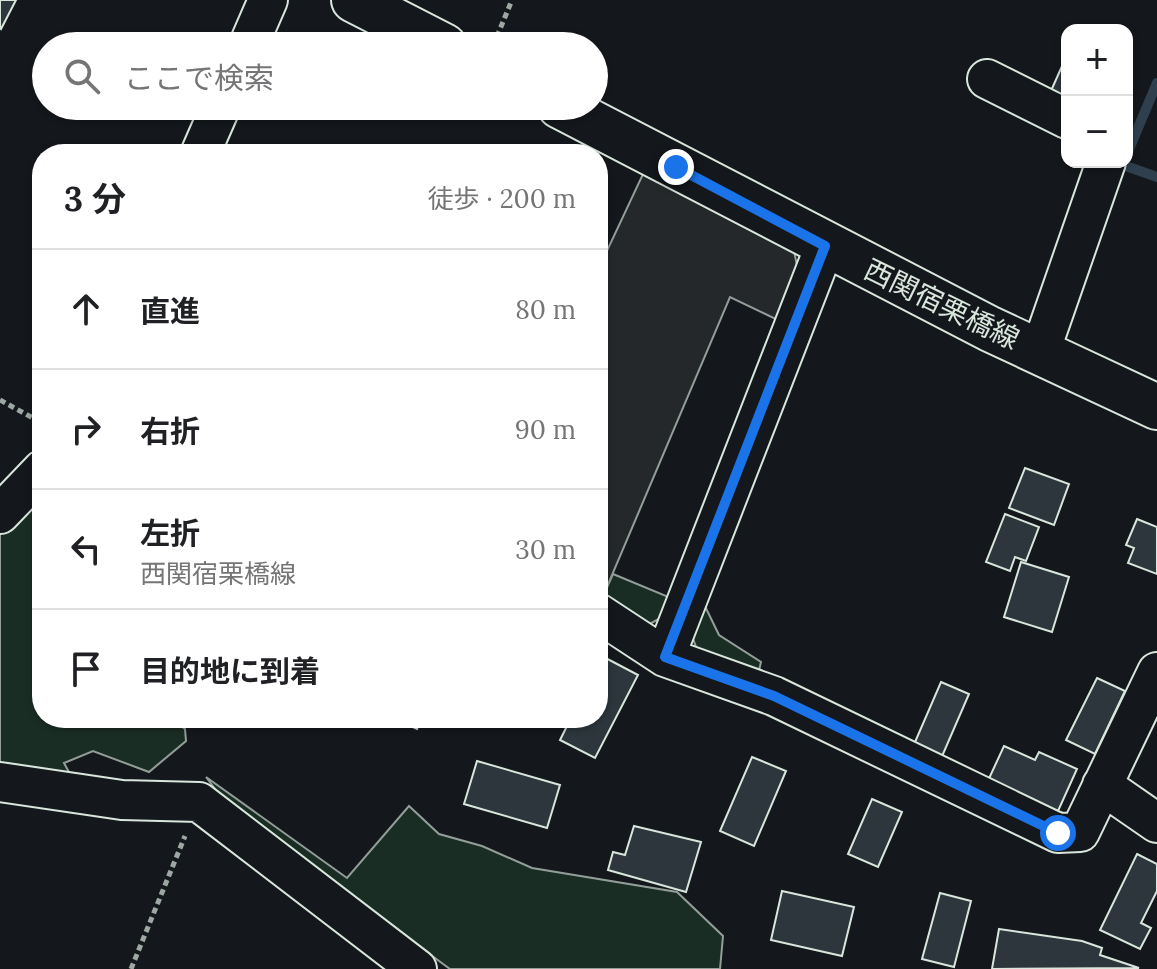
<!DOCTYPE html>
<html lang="ja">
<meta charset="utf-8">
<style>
body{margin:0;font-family:Lora,"Noto Sans JP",serif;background:#f6f6f6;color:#202124}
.controls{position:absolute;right:24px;top:24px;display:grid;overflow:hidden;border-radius:16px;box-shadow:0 2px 6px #0004}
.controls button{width:72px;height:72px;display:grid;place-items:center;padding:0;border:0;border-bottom:2px solid #e0e0e0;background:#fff;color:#202124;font:40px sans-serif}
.stop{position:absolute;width:24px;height:24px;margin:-18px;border:6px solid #1a73e8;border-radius:50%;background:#fff}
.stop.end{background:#1a73e8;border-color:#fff;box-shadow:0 2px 8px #0008}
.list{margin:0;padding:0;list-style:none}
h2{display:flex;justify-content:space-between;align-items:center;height:104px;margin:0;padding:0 32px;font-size:34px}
h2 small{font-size:26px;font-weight:400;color:#757577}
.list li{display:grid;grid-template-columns:52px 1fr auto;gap:24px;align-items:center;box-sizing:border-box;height:120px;padding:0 32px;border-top:2px solid #e0e0e0}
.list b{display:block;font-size:30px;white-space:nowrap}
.list p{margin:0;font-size:26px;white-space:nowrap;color:#757577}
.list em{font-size:26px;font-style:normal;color:#757577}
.icon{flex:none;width:44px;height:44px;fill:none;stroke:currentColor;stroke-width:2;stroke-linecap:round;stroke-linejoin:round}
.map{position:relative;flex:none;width:1157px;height:969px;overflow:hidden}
.search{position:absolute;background:#fff;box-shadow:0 2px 6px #0004;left:32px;top:32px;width:576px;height:88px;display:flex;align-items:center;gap:20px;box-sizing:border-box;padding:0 28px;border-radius:44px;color:#757577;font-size:30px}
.panel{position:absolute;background:#fff;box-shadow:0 2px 6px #0004;left:32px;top:144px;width:576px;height:584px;border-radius:32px}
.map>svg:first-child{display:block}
</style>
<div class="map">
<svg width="1157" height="969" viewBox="0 0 1157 969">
<rect width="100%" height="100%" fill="#14181c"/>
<path fill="#1a2d24" stroke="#939e99" stroke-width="2" d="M42,491V718H170L185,729L186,741L149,772L93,751L64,763L70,774H0V533Z
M613,574L671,598L666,615L646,626L601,601Z
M701,598L719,635L761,662L757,679L698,652L692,636Z
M206,777L347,878L409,806L439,834L482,846L532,868L677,892L723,936L720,969H450L228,806Z"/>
<path fill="#24282b" stroke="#939e99" stroke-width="2" d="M643,174L794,251L800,280L784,323L730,297L601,601L598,599V270Z"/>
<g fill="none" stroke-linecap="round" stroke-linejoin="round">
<path stroke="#2f3f4d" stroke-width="10" d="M1127,154L1157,83
M1124,162L1123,165L1157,177"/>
</g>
<path fill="#2c363c" stroke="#d8e6dc" stroke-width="2" d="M0,0H16L1,29L0,28Z
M1067,55V101L1050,93Z
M1025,468L1069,484L1054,525L1009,508Z
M1005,514L1039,527L1026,561L1015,557L1010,571L986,562Z
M1137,519L1157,527V574L1128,563L1134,548L1126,545Z
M1021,562L1069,577L1052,632L1004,617Z
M598,654L638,675L595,758L560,740L571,718H598Z
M1097,678L1125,691L1095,754L1066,740Z
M941,682L969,694L940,761L912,749Z
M376,718H422L417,729L395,719L392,725Z
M1004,746L1035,760L1039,752L1077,769L1058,811L986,785Z
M752,757L786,771L754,846L720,831Z
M477,761L560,785L547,828L464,804Z
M872,799L902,812L878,867L848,854Z
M634,826L701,842L686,892L608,870L613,852L625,855Z
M1137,854L1157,864V891L1141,923L1151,928L1140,949L1100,930Z
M782,891L854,907L842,956L771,940Z
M940,893L971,901L954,967L922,959Z
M999,929L1082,941L1102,948L1100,955L1139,968L992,969Z"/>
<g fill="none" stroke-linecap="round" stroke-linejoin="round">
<defs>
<path id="minor" d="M248,46L268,0
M987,79L1067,119
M200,154L221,106
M1040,352L1106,162
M0,514L42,470
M598,613L665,657L774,696L1058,833L1080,832L1157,672
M665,657L825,246
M0,782L122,800L199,802L417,969
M1102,785L1157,823"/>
<path id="major" d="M354,0L444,46
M560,106L990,329L1157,407"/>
</defs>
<use href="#minor" stroke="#d8e6dc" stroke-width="42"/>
<use href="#major" stroke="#d8e6dc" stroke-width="48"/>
<path stroke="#9da8a2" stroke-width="5" stroke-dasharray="6 4" stroke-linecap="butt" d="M493,46L512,0
M0,400L42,423
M131,969L185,836"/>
<use href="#minor" stroke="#14181c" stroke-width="38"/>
<use href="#major" stroke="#14181c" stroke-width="44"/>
</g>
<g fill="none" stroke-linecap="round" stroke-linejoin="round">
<path stroke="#1a73e8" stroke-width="10" d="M676,167L825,246L665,657L774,696L1058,833"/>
</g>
<g text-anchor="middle" stroke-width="6" stroke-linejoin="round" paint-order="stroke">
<g font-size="28" fill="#d8e6dc" stroke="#14181c">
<text transform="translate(942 304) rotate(26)" y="10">西関宿栗橋線</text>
</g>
</g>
</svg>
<div class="controls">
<button>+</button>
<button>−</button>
</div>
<div class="stop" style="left:1058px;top:833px"></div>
<div class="stop end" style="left:676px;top:167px"></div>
<div class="search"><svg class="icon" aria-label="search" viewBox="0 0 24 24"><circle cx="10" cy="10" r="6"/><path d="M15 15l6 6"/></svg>ここで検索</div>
<section class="panel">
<h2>3 分<small>徒歩 · 200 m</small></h2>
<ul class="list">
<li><svg class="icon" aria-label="ahead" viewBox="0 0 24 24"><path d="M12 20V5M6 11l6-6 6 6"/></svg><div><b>直進</b></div><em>80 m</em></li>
<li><svg class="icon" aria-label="right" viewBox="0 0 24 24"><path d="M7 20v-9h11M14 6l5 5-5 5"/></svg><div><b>右折</b></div><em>90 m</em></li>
<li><svg class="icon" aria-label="left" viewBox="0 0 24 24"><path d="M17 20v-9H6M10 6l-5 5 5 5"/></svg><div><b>左折</b><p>西関宿栗橋線</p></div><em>30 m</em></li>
<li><svg class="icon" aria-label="arrive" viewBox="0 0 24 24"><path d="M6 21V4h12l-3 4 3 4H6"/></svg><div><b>目的地に到着</b></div></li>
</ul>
</section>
</div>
